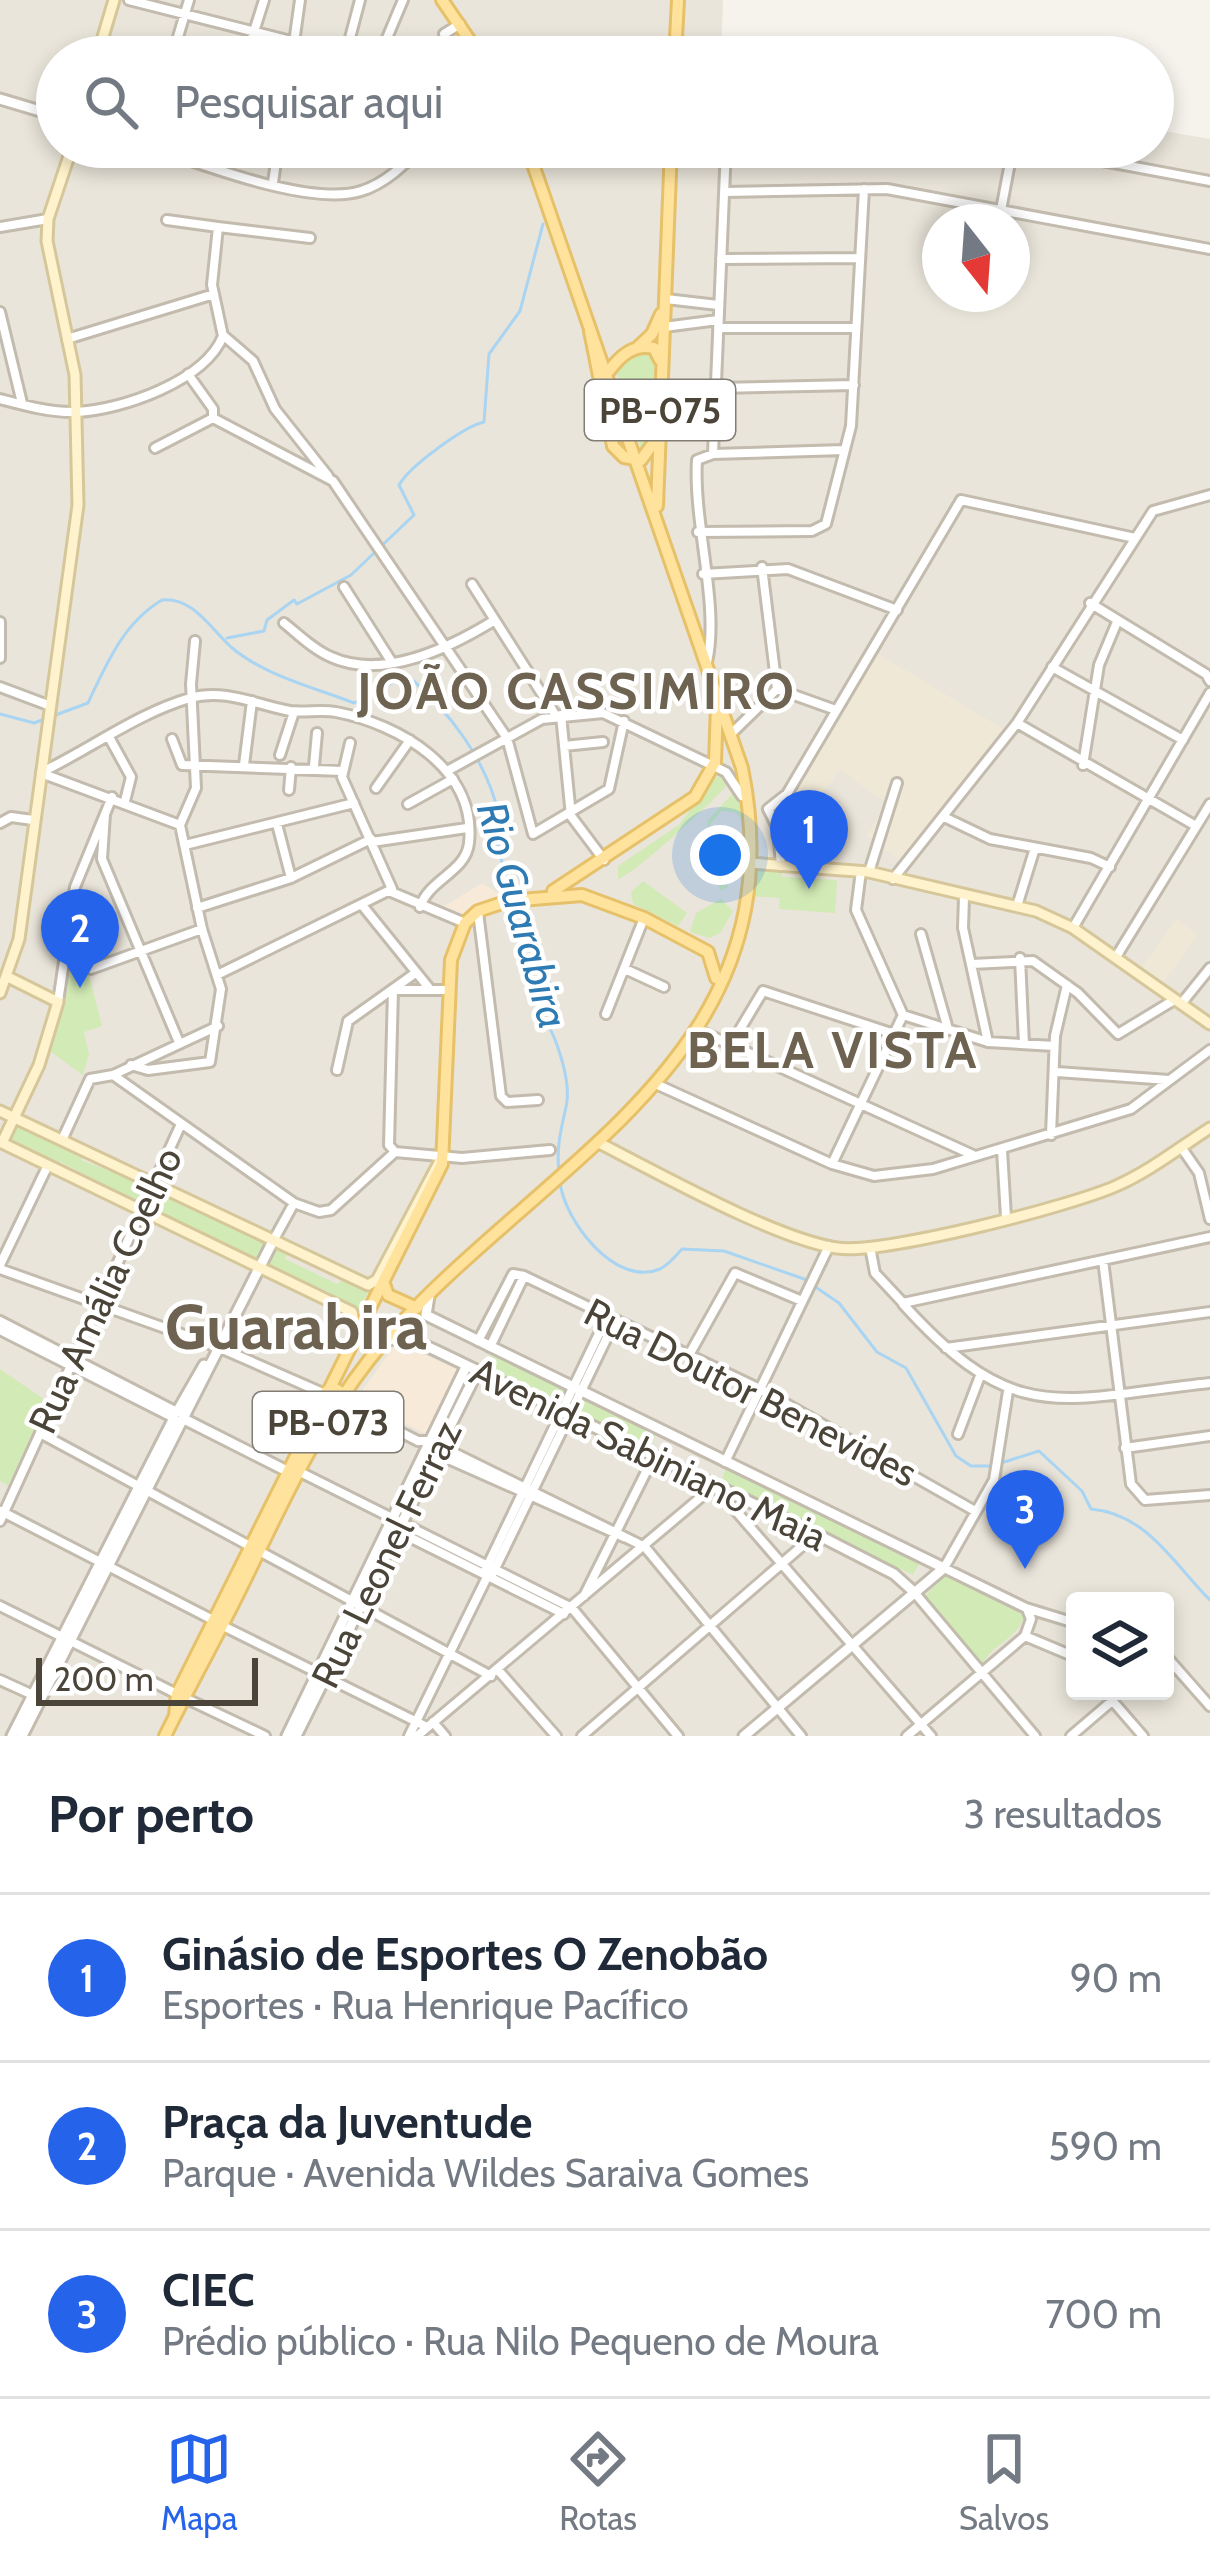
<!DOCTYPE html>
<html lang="pt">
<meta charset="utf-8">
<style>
body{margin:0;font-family:Cabin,sans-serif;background:#f6f6f7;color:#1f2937}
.controls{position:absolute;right:36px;bottom:36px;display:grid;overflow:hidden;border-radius:12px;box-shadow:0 6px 18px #0003}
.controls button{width:108px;height:108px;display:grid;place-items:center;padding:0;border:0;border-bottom:3px solid #e0e1e3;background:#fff;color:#1f2937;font:60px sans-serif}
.compass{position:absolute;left:922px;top:204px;width:108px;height:108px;border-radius:50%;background:#fff;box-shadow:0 6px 18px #0003;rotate:163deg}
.scale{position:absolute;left:36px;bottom:30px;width:222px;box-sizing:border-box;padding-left:12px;border:6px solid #4b4439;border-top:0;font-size:33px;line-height:42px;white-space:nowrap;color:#4b4439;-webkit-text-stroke:9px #fff;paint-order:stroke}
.you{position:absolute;left:720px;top:855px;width:42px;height:42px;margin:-30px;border:9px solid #fff;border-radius:50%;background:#1a73e8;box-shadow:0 0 0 18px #1a73e833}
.badge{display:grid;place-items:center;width:78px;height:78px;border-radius:50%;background:#2563eb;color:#fff;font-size:39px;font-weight:700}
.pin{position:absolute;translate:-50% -99px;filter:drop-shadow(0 3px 6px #0008)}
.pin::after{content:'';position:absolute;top:63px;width:42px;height:36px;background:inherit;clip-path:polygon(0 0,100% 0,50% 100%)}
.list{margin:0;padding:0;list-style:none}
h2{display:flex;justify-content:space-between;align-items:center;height:156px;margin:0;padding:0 48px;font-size:51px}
h2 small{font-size:39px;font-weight:400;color:#747a83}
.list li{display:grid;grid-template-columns:78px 1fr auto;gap:36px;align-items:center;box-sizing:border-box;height:168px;padding:0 48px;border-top:3px solid #e0e1e3}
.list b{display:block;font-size:45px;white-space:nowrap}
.list p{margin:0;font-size:39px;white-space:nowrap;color:#747a83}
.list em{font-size:39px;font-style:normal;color:#747a83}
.icon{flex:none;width:66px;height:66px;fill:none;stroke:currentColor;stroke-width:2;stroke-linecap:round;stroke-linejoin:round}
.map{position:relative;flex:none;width:1210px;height:1736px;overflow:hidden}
.search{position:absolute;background:#fff;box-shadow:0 6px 18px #0003;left:36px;right:36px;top:36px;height:132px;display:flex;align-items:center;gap:30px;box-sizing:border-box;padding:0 42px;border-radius:66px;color:#747a83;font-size:45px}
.sheet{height:660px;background:#fff}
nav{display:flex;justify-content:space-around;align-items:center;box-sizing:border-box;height:168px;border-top:3px solid #e0e1e3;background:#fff;font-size:33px;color:#747a83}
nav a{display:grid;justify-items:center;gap:6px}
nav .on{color:#2563eb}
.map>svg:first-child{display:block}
</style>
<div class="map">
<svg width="1210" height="1736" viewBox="0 0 1210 1736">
<rect width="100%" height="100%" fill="#f6f3ec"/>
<path fill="#eae5da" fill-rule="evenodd" d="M0,0H723L721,57H57V147H1153V129L1210,139V1736H0ZM940,222H1012V294H940ZM1075,1601H1165V1691H1075Z"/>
<path fill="#f7ead8" d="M482,883L504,897L465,917L440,909Z
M397,1342L460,1371L426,1434L356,1399Z"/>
<path fill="#efe8d6" d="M875,652L1003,729L900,861L867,836L887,803L840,770L816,802L792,794Z
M1177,919L1198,935L1159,988L1138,972Z"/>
<path fill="#d2eab5" d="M646,349L657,355L656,429L643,455L615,368Z
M714,777H726L728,784C713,802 632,876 618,879V866L680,824Z
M735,791L744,804L743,853L742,820L735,812L721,811L710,825L728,868V887L720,891L707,821Z
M755,869L782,870V877L837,880L835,913L779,909L780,898L751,896Z
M643,881L687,913L678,926L633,904L631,892Z
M721,899L733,911L720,933L709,938L690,932L696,913Z
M77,927L102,1026L84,1032L89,1054L83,1075L51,1052L65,1003Z
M17,1121L85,1155L81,1160L150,1187L140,1206L132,1203L135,1199L96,1180L91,1183L89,1177L61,1162L55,1166L7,1142Z
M157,1190L266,1243L255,1262L225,1242L221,1246L147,1210Z
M276,1247L288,1253L285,1259L337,1284L342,1280L368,1292L357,1312L328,1297L330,1292L265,1266Z
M490,1353L570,1392L562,1408L483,1368Z
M0,1369L48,1402L8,1486L0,1481Z
M579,1396L656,1434L650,1448L574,1412Z
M726,1468L920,1562L913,1575L721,1482Z
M1002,1488L1041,1507L1030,1531L989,1513Z
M945,1575L1021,1609L1024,1616C1017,1641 991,1643 981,1667L924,1597Z"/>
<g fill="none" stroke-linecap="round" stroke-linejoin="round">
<path stroke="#a9d4f2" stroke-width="3" d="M227,638L264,631L267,620L294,600L297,604L351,575L414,515L399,485C410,466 463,427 484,422L489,354L520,311L543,224
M0,714L34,723L88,703C106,665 123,623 162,600C193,597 210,628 231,647C265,676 313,687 354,703L407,675C449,711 486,759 499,815C501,825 498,833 498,843C498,857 509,880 514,896
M517,905L550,984L544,1018C557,1038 572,1083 566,1107C561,1130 556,1148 559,1172
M560,1182C564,1220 615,1288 660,1269C668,1265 676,1256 682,1249L724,1251L807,1280
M814,1286L839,1303L877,1352L906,1368L956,1456L971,1466H991
M1001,1463L1039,1451L1082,1491L1091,1509C1147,1514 1173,1563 1210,1600"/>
<defs>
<path id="minor" d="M129,0L354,57
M172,57L189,0
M246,57L264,0
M292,57L300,0
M345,57L360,0
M379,57L403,0
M452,57L444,34L460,24
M150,147C202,164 310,207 361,191C385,184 405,164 422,147
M336,147H339
M1028,147L1210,181
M321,158L324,147
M204,164L211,147
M273,183L278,147
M725,192L887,189L1210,249
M1001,210L1013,147
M167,220L218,227
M0,227L48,219
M721,259L859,258
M666,299L718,305
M0,312L22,403
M664,327L718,320
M718,328H855
M224,336L253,361L275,409L328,476
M67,339L214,294
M717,388L854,385
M0,399C23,405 51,413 76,412C122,410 205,381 223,336L212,285L218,227L310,238
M213,418L333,481L507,738L533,834L609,789L624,721
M155,448L213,418V409L188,374
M713,454L726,147
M698,532L812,531L826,524L851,426L864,189
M762,567L777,689
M703,574L788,569L897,610
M472,584L556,716
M344,587L391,661
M1090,603L1206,674L1210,681
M0,622V658
M284,623C299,635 314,650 331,657C384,681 451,647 495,620
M707,662C720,606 693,523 697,460L713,454L844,450
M1052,667L1183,740
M0,687L48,705
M777,689L833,709
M561,715L571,816L604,860
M1017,723L1196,826
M732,733L777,689
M109,737L131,777L125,801
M172,739L182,765L342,771
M564,746L603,742
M280,755L294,712
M244,765L252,701
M1083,765L1099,665L1117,622
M314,766L317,733
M447,771L542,719L603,713L726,772L742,796
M42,772C90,749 138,713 190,698C225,688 257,705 290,711C305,713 321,709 336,712C398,724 477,768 469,843C466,872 429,879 420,907
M41,773L180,825
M376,788L410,740
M289,790L291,767
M408,804L453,779
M105,814L102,859L178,1040
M944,817L990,839L1091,858L1110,867
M0,823L11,817L33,820
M277,824L291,878
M372,842L467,828
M185,845L354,803
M781,866L778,829L768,809L787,794L961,500L1135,538
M861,871L856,910L903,1015
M869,872L897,783
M893,879L1017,723L1153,511L1210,495
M389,891L465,923
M964,897L963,928L988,1042
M362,905L429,988
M1017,906L1035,848
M197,908L291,878L371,839
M478,912L501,1096L507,1102L538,1100
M1073,928L1210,693
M921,934L948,1029
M1116,957L1210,804
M1020,958L1024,1044
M972,964L1033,961L1078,993L1118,1034L1174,1000
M91,969L202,929
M625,969L664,987
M217,975L392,889L342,777L350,743
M58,1002L75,887L112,797
M1181,1004L1210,968
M606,1014L644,918
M903,1015L988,1042L1054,1046
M698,1030L973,1155
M730,1046L763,991L891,1033
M131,1065L148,1070L210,1062L221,989L202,929L180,825L196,788L191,684L195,641
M337,1070L348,1021L414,974
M1057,1072L1169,1080
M113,1075L294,1203L319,1212L331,1210L395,1152L462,1158L550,1150
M658,1085L832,1164L874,1176L933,1169L1131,1109L1210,1050
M1051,1135L1055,1036L1067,985
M62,1140L90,1079L113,1075L218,1026
M1181,1147L1199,1173L1210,1219
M1002,1150L1006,1217
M395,1152L389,1145L393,990H449
M832,1164L903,1015
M273,1241L294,1203
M870,1247L875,1273L903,1303L1210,1237
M1103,1260L1131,1484L1145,1500L1210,1495
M0,1265L48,1165
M0,1269L218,1347L325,1394
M903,1304C1016,1429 1060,1399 1210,1383
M0,1321L177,1412
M0,1330L174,1418
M478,1341L513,1274L524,1276L760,1389L975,1511
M490,1347L524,1276
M946,1348L1210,1312
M689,1355L735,1273L802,1301
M1008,1391L994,1480L944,1568L1026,1608L1075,1623
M341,1402L418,1441
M40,1433L491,1676
M958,1434L980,1376
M418,1441H430L645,1547L801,1736
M1125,1448L1210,1436
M435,1453L624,1537
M725,1462L829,1246
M298,1471L572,1608L678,1736
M717,1489L931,1736
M1,1511L213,1620
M0,1521L181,1124
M389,1527L564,1614
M484,1573L607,1317
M491,1577L615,1321
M914,1592L1035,1736
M584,1596L653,1458
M0,1606L177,1694
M223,1626L427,1727
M1025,1636L1075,1657
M1165,1655L1210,1706
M498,1670L556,1736
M0,1680L33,1695
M1104,1691L1143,1736
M187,1699L265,1736
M433,1722L445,1736
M409,1736L488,1575
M417,1736L713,1487
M582,1736L816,1534
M907,1736L1025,1636L1031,1619L1027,1609
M1071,1736L1112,1701"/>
<path id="tertiary" d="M0,99L57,116
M429,1296L426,1315L944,1568L744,1736
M389,1340L404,1336L437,1351L816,1534L894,1574L914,1592
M177,1412L204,1365
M184,1419L287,1471
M12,1736L174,1418
M22,1736L273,1241
M287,1736L466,1367
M296,1736L477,1372"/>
<path id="secondary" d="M97,57L114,0
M750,863L869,872L1036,911L1073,928L1210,1024
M0,993L19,939L78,505L75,375L47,241L48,219L72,147
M0,1111L368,1285L377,1280L443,1155
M0,1142L352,1312L357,1334
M2,1143L39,1065L58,1002L8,977
M601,1144C660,1174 776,1239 837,1248C882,1255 1071,1206 1116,1186C1150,1171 1179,1148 1210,1128"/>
<path id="primary" d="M442,0L481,57
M675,57L678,0
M590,331L613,446L624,457L641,460L657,438
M638,347L652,334L661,314
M609,371C620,356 634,343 654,348L660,360
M657,506L671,147
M553,891L695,797L715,762L717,705
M384,1284L388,1295L417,1308
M324 1398a9 9 0 1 1 18 0a9 9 0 1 1-18 0Z
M175,1716L177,1694L442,1164L451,960L465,923L478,911L508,901L582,895L644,918L708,952L716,978
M165,1736C189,1687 216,1639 240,1590C279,1511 314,1430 369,1360C523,1167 803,1068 742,768L527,147"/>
</defs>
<use href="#minor" stroke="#c2bbae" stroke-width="14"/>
<use href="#tertiary" stroke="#c2bbae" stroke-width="15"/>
<use href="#secondary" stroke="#d6c79b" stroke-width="15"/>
<use href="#primary" stroke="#e6c16a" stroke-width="16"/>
<use href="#minor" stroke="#fff" stroke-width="8"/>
<use href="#tertiary" stroke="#fff" stroke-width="9"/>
<use href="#secondary" stroke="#fff3cd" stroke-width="9"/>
<use href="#primary" stroke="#ffe39c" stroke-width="10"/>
</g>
<g text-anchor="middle" stroke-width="9" stroke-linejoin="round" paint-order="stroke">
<g fill="#fff" stroke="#817c74" stroke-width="3">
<rect x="585" y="380" width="150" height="60" rx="9"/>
<rect x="253" y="1392" width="150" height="60" rx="9"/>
</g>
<g font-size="36" font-weight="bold" fill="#4b4439">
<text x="660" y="423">PB-075</text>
<text x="328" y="1435">PB-073</text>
</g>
<g font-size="39" fill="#4b4439" stroke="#fff">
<text transform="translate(105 1290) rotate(-65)" y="14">Rua Amália Coelho</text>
<text transform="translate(751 1392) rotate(27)" y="14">Rua Doutor Benevides</text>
<text transform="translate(649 1454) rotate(26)" y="14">Avenida Sabiniano Maia</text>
<text transform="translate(386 1554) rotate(-64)" y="14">Rua Leonel Ferraz</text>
</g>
<g font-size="42" font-style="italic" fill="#2e7ab2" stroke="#fff">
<text transform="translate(523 915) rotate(74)" y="15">Rio Guarabira</text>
</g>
<g font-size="51" font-weight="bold" letter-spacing="3" fill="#6e6250" stroke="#fff">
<text x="577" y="709">JOÃO CASSIMIRO</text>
<text x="833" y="1068">BELA VISTA</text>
</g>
<g font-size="63" font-weight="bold" fill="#6e6250" stroke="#fff">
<text x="296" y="1349">Guarabira</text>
</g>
</g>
</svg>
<div class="controls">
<button><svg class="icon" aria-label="layers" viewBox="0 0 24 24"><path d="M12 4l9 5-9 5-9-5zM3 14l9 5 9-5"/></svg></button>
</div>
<svg class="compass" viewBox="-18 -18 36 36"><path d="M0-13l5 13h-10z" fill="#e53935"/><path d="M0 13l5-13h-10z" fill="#747a83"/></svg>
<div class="scale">200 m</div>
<div class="you"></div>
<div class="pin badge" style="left:809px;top:889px">1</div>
<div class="pin badge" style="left:80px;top:988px">2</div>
<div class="pin badge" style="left:1025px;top:1569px">3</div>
<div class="search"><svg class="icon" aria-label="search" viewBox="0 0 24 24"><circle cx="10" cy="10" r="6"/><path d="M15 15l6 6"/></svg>Pesquisar aqui</div>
</div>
<section class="sheet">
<h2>Por perto<small>3 resultados</small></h2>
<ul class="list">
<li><span class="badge">1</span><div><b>Ginásio de Esportes O Zenobão</b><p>Esportes · Rua Henrique Pacífico</p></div><em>90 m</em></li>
<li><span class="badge">2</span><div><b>Praça da Juventude</b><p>Parque · Avenida Wildes Saraiva Gomes</p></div><em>590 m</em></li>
<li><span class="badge">3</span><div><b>CIEC</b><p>Prédio público · Rua Nilo Pequeno de Moura</p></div><em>700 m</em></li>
</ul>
</section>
<nav>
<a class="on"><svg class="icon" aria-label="map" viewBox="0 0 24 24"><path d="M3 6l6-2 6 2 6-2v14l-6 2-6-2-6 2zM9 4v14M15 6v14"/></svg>Mapa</a>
<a><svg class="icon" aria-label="directions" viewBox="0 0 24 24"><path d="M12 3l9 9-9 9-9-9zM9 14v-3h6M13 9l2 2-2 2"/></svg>Rotas</a>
<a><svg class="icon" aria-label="saved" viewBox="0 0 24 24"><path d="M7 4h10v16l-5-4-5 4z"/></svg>Salvos</a>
</nav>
